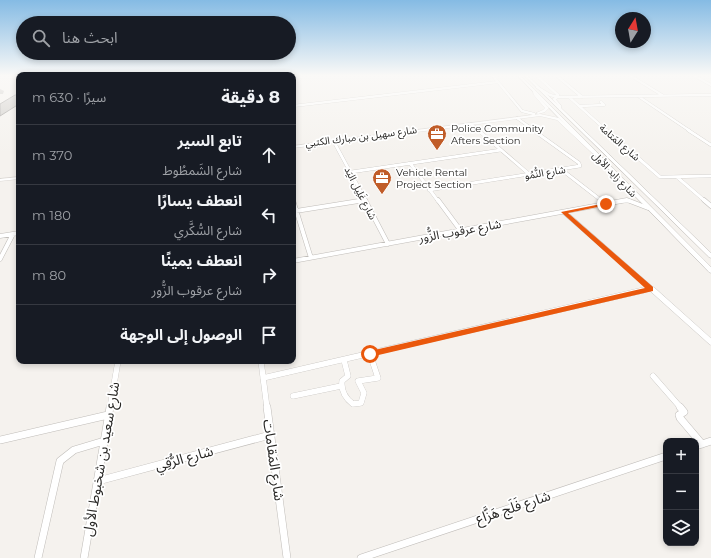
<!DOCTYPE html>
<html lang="ar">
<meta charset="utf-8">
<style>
body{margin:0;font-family:Montserrat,"Noto Sans Arabic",sans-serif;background:#242831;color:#f1f3f6;direction:rtl}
.controls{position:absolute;right:12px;bottom:12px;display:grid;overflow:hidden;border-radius:8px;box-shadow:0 2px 6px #0003}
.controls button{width:36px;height:36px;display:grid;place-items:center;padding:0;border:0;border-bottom:1px solid #363941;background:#171b24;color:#f1f3f6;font:20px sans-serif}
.compass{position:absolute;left:615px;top:12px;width:36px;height:36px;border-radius:50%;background:#171b24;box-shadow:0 2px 6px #0003;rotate:11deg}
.stop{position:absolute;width:12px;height:12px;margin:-9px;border:3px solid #ea580c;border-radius:50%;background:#fff}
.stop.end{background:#ea580c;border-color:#fff;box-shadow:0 1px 4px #0008}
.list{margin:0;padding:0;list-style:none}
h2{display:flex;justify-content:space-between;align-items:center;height:52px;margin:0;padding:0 16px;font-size:17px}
h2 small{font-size:13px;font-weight:400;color:#9ea1a6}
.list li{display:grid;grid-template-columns:26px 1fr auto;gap:12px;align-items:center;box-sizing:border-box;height:60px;padding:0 16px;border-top:1px solid #363941}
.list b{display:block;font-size:15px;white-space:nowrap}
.list p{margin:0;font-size:13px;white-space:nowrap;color:#9ea1a6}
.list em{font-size:13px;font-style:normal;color:#9ea1a6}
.icon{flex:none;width:22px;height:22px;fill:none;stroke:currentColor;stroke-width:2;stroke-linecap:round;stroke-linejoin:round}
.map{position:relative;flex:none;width:711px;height:558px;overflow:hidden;direction:ltr}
.search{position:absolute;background:#171b24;box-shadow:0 2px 6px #0003;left:16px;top:16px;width:280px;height:44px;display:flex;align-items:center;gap:10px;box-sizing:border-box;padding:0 14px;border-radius:22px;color:#9ea1a6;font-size:15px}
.panel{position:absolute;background:#171b24;box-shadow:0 2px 6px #0003;left:16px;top:72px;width:280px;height:292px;border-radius:8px;direction:rtl}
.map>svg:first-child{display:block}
</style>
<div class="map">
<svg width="711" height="558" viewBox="0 0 711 558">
<rect width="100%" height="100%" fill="#f5f2ee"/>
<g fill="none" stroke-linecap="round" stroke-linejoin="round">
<path fill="#bdbab7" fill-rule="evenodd" d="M0,89L4,91L3,94H0Z"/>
</g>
<path fill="#cdcac6" stroke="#979491" d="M15,95H19V104L0,116V104Z"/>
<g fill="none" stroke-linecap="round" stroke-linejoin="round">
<defs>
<path id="minor-far4" d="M293,76H295
M493,76L522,111L534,114
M537,76L558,95
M557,76L582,97
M631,76L662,95
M695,76L711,85
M537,87L550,95L558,97L711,95
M638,96L690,131
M558,97L554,99L560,106V109
M569,97L607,131
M293,106L498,82
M580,106L604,105L601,102
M517,118L535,131
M471,124L479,131"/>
<path id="minor-far3" d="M478,130L529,174
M606,130L660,177L711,176
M688,130L711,145
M334,142L366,201
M410,163L438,201
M562,170L602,201
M351,172L501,150
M677,177L705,201
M429,190L580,166L579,163L533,130
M359,201L365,200
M622,201H630"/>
<path id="minor-far2" d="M293,200L311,258
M365,200L388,244
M438,200L461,231
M601,200L606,204
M704,200L711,206
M296,211L365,200
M564,212L654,291
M0,236L19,233
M0,259L13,234
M293,261L627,200L648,208
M639,291L650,289"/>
<path id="minor-far1" d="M653,290L711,342
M344,360L348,376L342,381C341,391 345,398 353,404L361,403L364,393L358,381L378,378L370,354
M261,361L267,408
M653,376L681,408
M263,378L644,290
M293,396L341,386
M110,408L118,361"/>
<path id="minor" d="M267,407L287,558
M680,407L684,412L679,415L680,418L702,444
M0,440L108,415
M696,446L711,441
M98,481L270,435
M38,558L60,461L74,450L104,441
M84,558L110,407
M361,558L666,456"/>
<path id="tertiary" d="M532,89H534L536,94L549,108L545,112L538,114L536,113L543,110L545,108L534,95Z
M540,114L559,118L594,151V153H592L557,120L540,116L293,148V146Z
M19,177V179L0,181V179Z"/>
<path id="secondary" d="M518,76H521L711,267V273L709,272Z
M525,76H528L711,253V258L709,257Z"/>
</defs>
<use href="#minor-far4" stroke="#c0bdb9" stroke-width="3"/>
<use href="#minor-far3" stroke="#c0bdb9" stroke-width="3.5"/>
<use href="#minor-far2" stroke="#c0bdb9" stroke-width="5"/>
<use href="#minor-far1" stroke="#c0bdb9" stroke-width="6"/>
<use href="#minor" stroke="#c0bdb9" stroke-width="8"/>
<use href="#tertiary" stroke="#c0bdb9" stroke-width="0.5"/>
<use href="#secondary" stroke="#c0bdb9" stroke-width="1"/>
<use href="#minor-far4" stroke="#fff" stroke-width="2.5"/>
<use href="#minor-far3" stroke="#fff" stroke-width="3"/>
<use href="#minor-far2" stroke="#fff" stroke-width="4"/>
<use href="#minor-far1" stroke="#fff" stroke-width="5.5"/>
<use href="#minor" stroke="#fff" stroke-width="7"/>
<use href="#tertiary" fill="#fff" fill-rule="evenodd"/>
<use href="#secondary" fill="#fff" fill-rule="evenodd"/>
</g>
<linearGradient id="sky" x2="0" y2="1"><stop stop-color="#85bbe4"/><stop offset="0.49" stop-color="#faf9f7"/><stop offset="1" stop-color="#faf9f7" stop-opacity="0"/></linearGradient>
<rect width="711" height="154" fill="url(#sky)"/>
<path fill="#ea580c" d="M606,203L609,204L608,205L568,213L653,287V291L370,357L367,356V352L370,351L645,288L561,212Z"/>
<defs>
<symbol id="office-pin" viewBox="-11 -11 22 30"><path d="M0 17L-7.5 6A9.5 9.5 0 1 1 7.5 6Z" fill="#c05c28" stroke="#fff"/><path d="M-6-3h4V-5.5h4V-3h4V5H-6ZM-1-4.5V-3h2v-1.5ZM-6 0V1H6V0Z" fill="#fff"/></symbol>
</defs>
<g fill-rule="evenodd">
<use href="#office-pin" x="426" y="123" width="22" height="30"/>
<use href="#office-pin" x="371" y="167" width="22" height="30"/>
</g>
<g text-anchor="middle" stroke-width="3.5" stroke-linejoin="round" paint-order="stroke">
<g font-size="10" fill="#292826" stroke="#fff" text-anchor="start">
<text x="451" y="132">Police Community<tspan x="451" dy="12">Afters Section</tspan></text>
<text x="396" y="176">Vehicle Rental<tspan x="396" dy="12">Project Section</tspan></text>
</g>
<g font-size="10" fill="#292826" stroke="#fff">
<text transform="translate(361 136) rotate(-7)" y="4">شارع سهيل بن مبارك الكتبي</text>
<text transform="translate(620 142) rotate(41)" y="4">شارع المَتامة</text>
<text transform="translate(545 172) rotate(-9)" y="4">شارع النُّمُو</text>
<text transform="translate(615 174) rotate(46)" y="4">شارع زايد الأول</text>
<text transform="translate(361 193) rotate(63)" y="4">شارع غَلِيل اليَد</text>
</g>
<g font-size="12" fill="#292826" stroke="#fff">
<text transform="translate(460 231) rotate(-10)" y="4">شارع عرقوب الزُّور</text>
</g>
<g font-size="14" fill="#292826" stroke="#fff">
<text transform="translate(184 458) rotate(-15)" y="5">شارع الرُّقِي</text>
<text transform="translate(101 459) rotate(-80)" y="5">شارع سعيد بن شخبوط الأول</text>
<text transform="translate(274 460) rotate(82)" y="5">شارع المَقامات</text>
<text transform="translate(513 507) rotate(-18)" y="5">شارع فَلَج هَزَّاع</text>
</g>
</g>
</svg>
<div class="controls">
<button>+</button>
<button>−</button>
<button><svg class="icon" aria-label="layers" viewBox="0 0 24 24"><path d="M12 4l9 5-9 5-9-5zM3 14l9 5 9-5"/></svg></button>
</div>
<svg class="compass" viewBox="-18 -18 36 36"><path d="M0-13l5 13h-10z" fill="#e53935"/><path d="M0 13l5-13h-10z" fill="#9ea1a6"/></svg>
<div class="stop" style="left:370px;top:354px"></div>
<div class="stop end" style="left:606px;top:204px"></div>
<div class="search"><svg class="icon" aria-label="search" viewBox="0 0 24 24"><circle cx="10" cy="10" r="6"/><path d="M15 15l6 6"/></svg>ابحث هنا</div>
<section class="panel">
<h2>8 دقيقة<small>سيرًا · 630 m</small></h2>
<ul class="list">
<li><svg class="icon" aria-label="ahead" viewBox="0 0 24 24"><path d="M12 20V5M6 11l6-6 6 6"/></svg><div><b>تابع السير</b><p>شارع الشَمطُوط</p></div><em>370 m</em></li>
<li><svg class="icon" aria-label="left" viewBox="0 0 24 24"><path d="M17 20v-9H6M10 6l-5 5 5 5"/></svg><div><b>انعطف يسارًا</b><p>شارع السُّكَّري</p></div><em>180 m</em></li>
<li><svg class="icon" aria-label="right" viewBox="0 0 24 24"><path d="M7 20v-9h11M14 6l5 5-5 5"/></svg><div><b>انعطف يمينًا</b><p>شارع عرقوب الزُّور</p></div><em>80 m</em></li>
<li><svg class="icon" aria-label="arrive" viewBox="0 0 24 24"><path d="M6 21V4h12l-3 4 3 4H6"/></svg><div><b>الوصول إلى الوجهة</b></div></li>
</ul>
</section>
</div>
